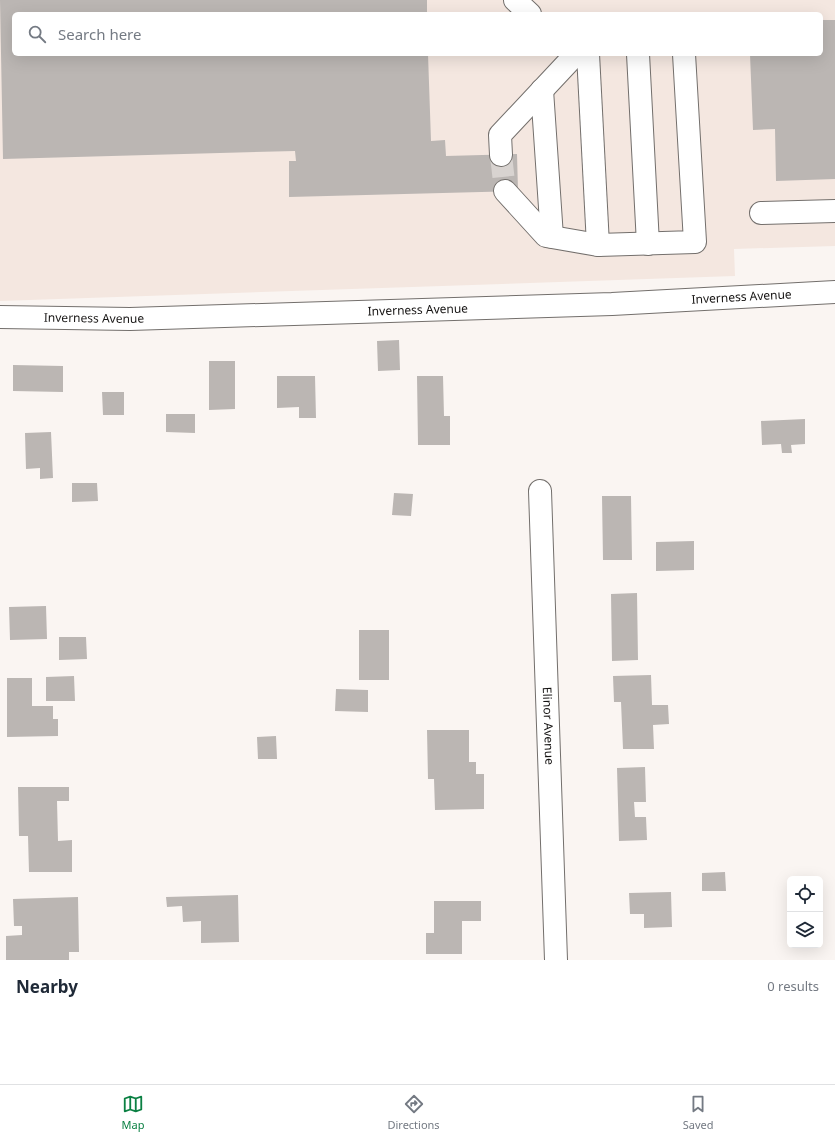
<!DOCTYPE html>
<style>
body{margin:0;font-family:"Noto Sans",sans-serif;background:#f2f2f3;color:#1f2937}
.controls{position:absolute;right:12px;bottom:12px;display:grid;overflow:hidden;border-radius:6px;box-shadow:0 4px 16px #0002}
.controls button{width:36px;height:36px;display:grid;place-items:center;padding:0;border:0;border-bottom:1px solid #e0e1e3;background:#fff;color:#1f2937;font:20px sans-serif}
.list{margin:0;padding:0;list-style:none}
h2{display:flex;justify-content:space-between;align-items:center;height:52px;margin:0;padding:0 16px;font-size:17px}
h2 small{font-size:13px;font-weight:400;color:#747a83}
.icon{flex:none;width:22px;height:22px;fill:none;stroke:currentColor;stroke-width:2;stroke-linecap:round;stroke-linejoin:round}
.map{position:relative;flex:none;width:835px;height:960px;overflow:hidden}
.search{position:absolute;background:#fff;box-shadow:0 4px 16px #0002;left:12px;right:12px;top:12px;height:44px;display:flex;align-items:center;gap:10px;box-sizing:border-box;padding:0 14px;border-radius:6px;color:#747a83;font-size:15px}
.sheet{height:124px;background:#fff}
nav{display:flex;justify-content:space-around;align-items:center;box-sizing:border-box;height:56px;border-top:1px solid #e0e1e3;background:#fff;font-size:11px;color:#747a83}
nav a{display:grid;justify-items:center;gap:2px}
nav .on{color:#0b8043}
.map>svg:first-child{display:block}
</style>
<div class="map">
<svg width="835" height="960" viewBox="0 0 835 960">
<rect width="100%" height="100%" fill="#faf5f2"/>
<path fill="#f4e7e0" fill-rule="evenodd" d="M0,0H835V246L734,249L735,276L0,301ZM14,14H821V54H14Z"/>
<path fill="#bbb6b3" d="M0,0H427V14H14V54H428L431,141L445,140L446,156L517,154L518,191L289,197V161H296L295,151L3,159Z
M821,20H835V179L776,181L775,129L753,130L750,54H821Z
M399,340L400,370L378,371L377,341Z
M209,361H235V409L209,410Z
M13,365L63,366V392L13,391Z
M277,376H315L316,418H299V407L277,408Z
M417,376H443L444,416H450V445H418Z
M102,392H124V415H103Z
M166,414H195V433L166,432Z
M805,419V444L791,445L792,453H782L781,444L762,445L761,421Z
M51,432L53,478L40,479V468L26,469L25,433Z
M72,483H97L98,501L72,502Z
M394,493L413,494L411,516L392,515Z
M602,496H631L632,560H603Z
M694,541V570L656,571V542Z
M637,593L638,660L612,661L611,594Z
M46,606L47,639L10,640L9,607Z
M359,630H389V680H359Z
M59,637H86L87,659L59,660Z
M651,675L652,705H668L669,724L653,725L654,749H623L621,702H614L613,676Z
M74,676L75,701H46V677Z
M7,678H32V706H53V719H58V736L7,737Z
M336,689L368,690V712L335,711Z
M427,730H469V762H476V774H484V809L435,810L434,779H428Z
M276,736L277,759H258L257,737Z
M645,767L646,802H634L635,817H646L647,840L619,841L617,768Z
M18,787H69V801H57L58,841L72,840V872H29L28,836H19Z
M725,872L726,891H702V873Z
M671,892L672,927L644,928V914H630L629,893Z
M238,895L239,942L201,943V921L183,922L182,906L167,907L166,897Z
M78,897L79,952H69V960H6V936L22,935V926H14L13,899Z
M434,901H481V921H462V954H426V933H434Z"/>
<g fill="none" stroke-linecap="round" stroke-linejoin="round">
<path stroke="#d8d3d0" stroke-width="22" stroke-dasharray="22 11" stroke-linecap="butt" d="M501,155L505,191"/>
<defs>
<g id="minor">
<path d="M515,0L530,14"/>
<path d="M588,54L598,245"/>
<path d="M638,54L648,244"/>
<path d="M542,90L552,237"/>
<path d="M501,155L500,135L575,55L583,54"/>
<path d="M505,191L546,236L598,245L695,242L684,54"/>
<path d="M761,213L835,211"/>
<path id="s1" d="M0,317L130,319L612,304L835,292"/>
<path id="s2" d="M540,491L556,960"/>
</g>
</defs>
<use href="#minor" stroke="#736f6c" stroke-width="24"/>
<use href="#minor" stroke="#fff" stroke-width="22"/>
</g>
<g text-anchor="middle" stroke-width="4" stroke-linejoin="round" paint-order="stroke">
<g font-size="12" fill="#151312" stroke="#faf5f2">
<text dy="4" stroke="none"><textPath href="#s1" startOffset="742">Inverness Avenue</textPath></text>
<text dy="4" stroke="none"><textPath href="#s1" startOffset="418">Inverness Avenue</textPath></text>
<text dy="4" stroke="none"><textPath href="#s1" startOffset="94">Inverness Avenue</textPath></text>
<text dy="4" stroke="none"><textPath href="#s2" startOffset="235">Elinor Avenue</textPath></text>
</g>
</g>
</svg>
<div class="controls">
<button><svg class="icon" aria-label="locate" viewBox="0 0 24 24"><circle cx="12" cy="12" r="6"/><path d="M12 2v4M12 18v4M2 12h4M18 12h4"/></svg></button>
<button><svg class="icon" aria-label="layers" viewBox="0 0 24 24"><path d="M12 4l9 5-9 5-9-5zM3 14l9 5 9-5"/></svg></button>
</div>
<div class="search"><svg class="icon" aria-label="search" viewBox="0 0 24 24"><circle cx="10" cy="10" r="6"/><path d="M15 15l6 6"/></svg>Search here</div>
</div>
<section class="sheet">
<h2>Nearby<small>0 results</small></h2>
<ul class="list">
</ul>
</section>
<nav>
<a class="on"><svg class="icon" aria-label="map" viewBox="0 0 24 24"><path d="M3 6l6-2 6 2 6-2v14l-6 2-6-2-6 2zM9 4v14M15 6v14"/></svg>Map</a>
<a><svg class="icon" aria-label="directions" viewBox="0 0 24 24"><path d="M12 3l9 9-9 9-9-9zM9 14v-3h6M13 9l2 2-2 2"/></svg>Directions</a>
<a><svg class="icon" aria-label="saved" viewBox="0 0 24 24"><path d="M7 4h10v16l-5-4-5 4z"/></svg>Saved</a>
</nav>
